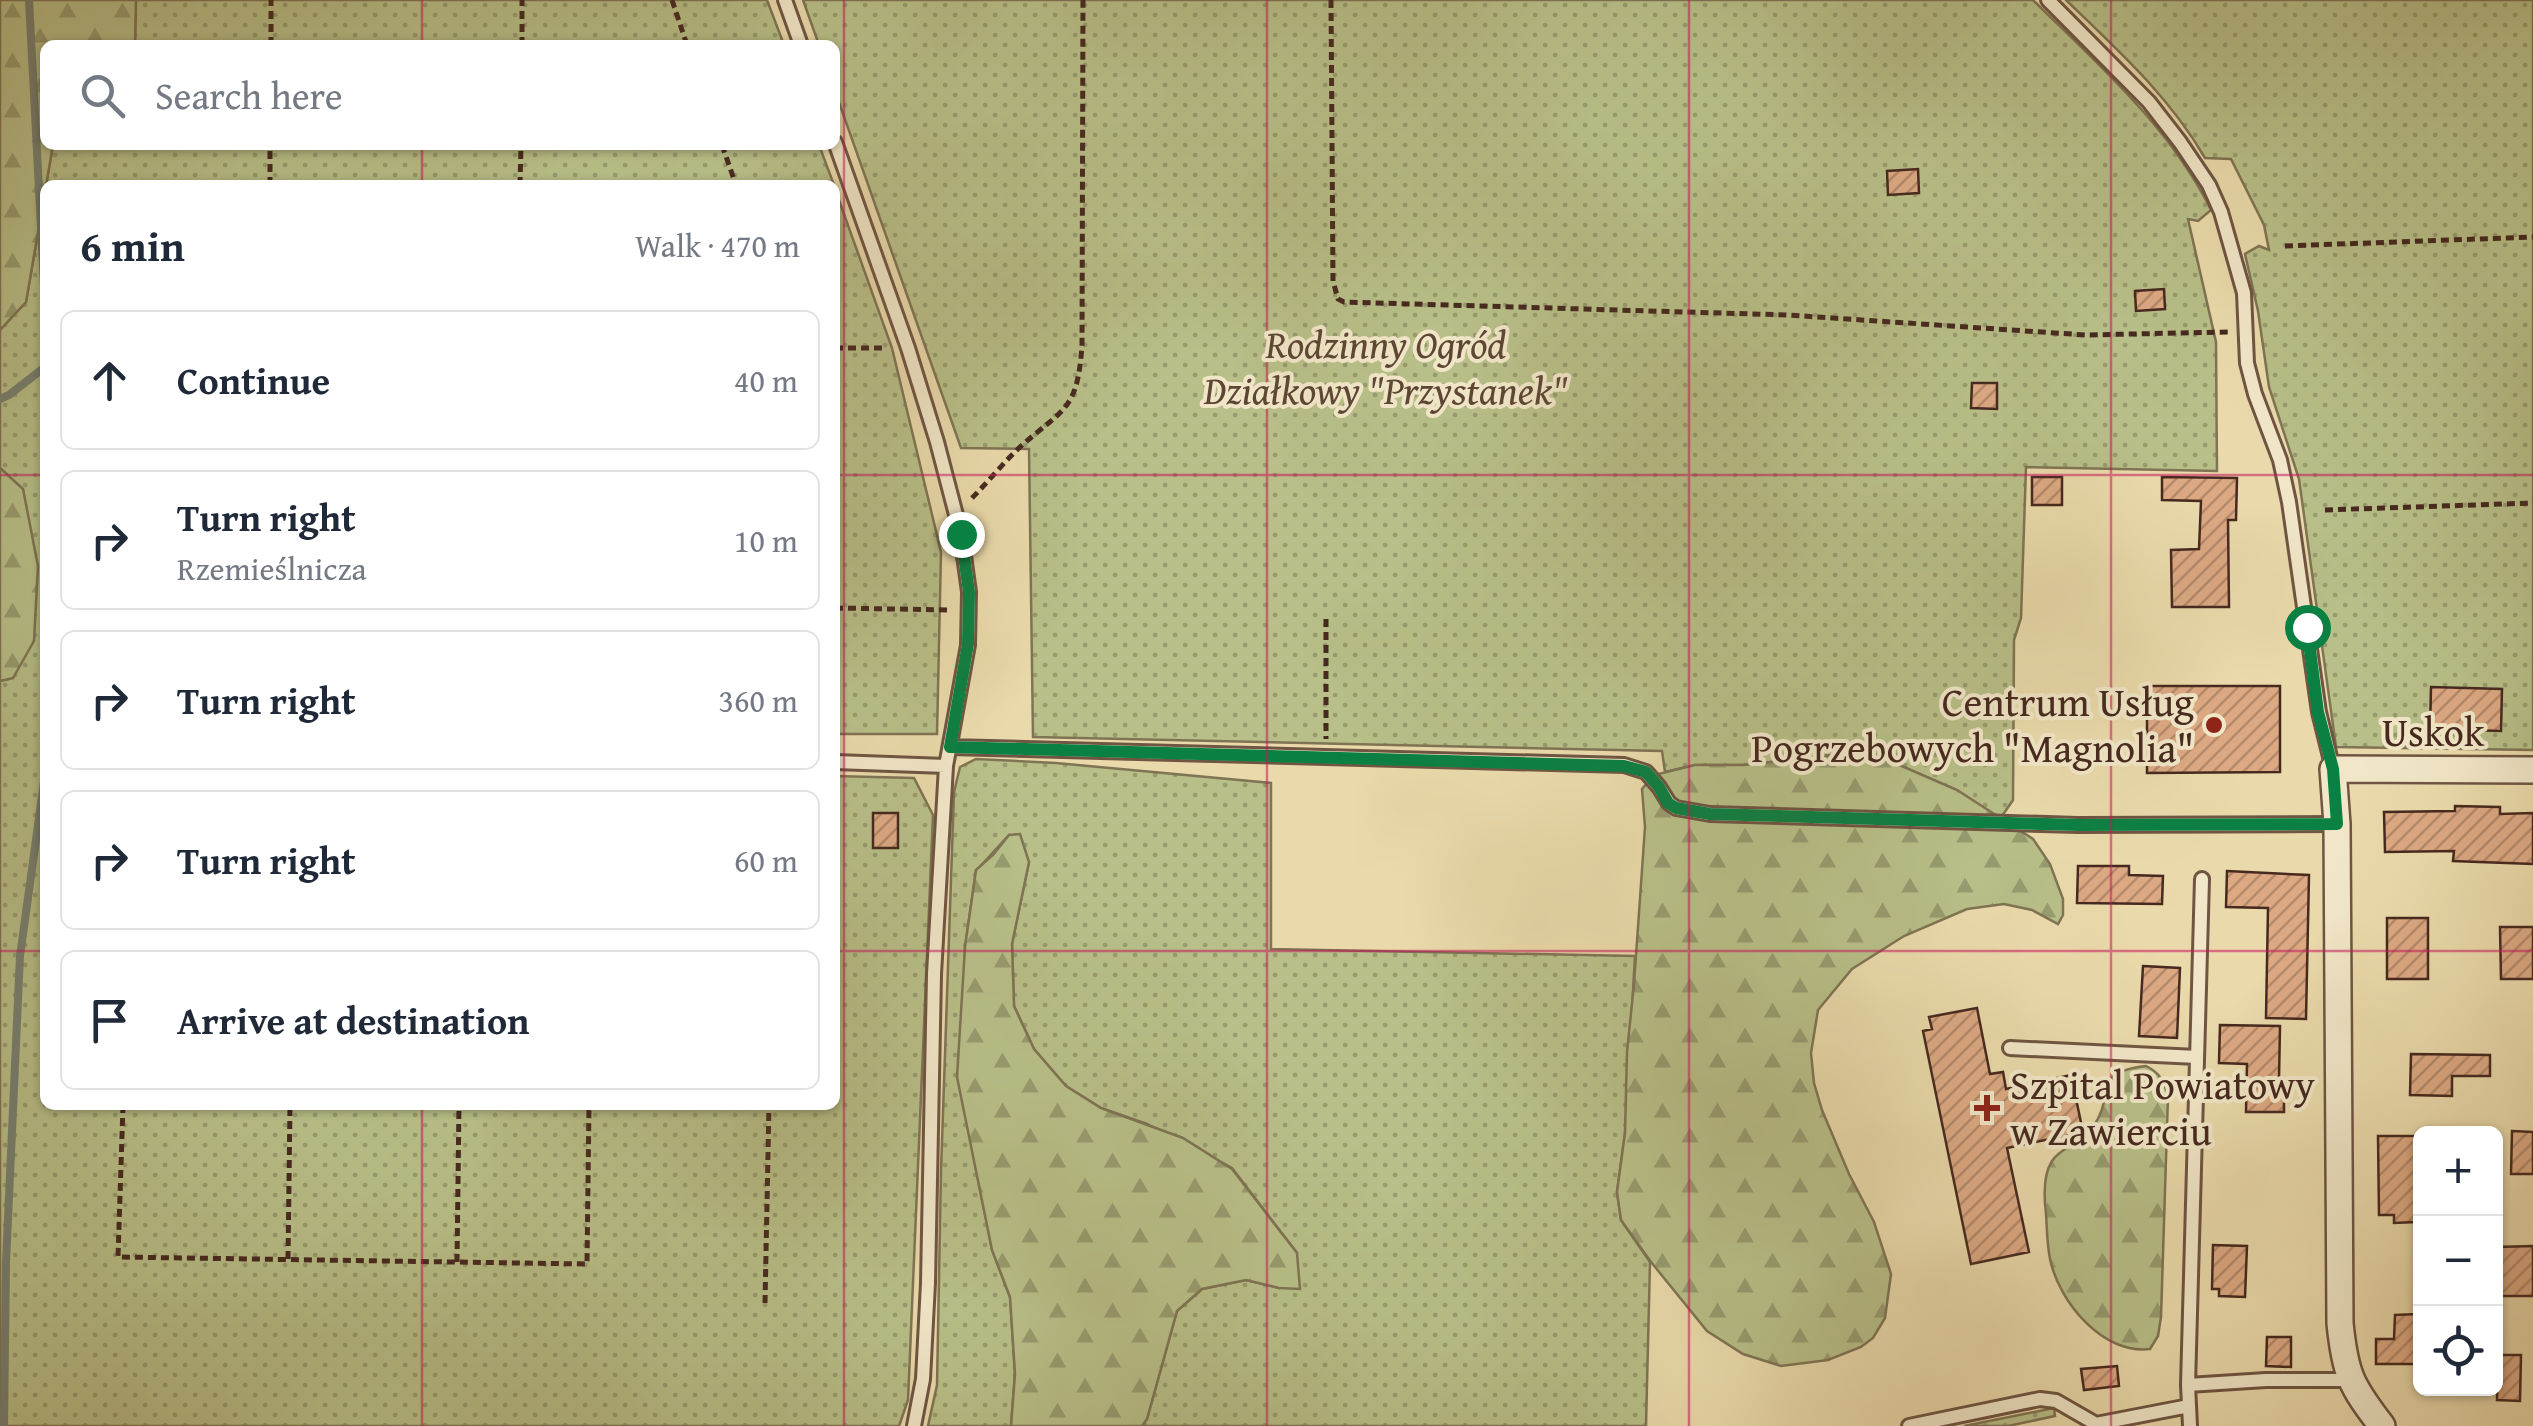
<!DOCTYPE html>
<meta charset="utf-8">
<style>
body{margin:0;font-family:"Gentium Book Plus",serif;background:#f2f2f3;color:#1f2937}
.controls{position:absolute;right:30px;bottom:30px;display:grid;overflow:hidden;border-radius:15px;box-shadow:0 2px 8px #0004}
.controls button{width:90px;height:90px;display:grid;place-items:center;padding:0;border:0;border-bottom:2px solid #e0e1e3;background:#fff;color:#1f2937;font:50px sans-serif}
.stop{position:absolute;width:30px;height:30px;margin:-22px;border:8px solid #0b8043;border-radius:50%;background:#fff}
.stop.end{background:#0b8043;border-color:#fff;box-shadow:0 2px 10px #0008}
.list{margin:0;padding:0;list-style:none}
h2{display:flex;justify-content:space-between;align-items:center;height:130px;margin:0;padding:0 40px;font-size:42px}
h2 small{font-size:32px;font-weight:400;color:#747a83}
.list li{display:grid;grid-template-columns:65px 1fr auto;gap:30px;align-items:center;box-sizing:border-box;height:140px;margin:0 20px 20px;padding:0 20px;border:2px solid #e0e1e3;border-radius:15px}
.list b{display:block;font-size:38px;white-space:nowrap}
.list p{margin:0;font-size:32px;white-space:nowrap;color:#747a83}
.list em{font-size:32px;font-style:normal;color:#747a83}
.icon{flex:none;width:55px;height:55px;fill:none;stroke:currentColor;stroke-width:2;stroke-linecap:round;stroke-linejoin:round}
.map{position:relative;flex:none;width:2533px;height:1426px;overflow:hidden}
.search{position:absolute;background:#fff;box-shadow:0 2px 8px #0004;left:40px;top:40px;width:800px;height:110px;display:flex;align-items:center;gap:25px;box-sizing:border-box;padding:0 35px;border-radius:15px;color:#747a83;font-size:38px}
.panel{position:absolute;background:#fff;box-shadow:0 2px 8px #0004;left:40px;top:180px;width:800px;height:930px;border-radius:15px}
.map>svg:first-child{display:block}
</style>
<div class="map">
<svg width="2533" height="1426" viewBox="0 0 2533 1426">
<defs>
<pattern id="grass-dots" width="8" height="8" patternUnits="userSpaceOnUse" patternTransform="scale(2.5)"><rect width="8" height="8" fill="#b8bf88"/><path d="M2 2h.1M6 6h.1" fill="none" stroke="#979b6f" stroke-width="1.8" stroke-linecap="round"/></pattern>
<pattern id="forest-firs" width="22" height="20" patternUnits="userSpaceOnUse" patternTransform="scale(2.5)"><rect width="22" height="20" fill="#b8bf88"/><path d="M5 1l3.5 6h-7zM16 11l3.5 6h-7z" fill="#979b6f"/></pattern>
<pattern id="building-hatch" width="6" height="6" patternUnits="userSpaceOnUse" patternTransform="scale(2.5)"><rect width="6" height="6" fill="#dca983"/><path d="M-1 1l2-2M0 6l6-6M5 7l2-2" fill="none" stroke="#b48a6b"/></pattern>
</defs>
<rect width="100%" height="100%" fill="#eadaab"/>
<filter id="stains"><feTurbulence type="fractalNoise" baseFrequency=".002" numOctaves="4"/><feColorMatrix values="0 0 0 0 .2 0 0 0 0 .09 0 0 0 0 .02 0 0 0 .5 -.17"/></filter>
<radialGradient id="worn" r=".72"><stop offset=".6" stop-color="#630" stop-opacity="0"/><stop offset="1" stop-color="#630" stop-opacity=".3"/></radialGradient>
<path fill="url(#grass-dots)" stroke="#7f7454" stroke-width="2.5" d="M136,0H767L784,45H131L135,43Z
M803,0H2033C2098,64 2170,127 2211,210L2198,221L2188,219L2216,342L2217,471L2026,467L2021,618L2014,640L2013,800L2000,819L1957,790L1883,758L1841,754L1744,765H1695L1665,772L1662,751L1033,737L1029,449L961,448L835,91V45H819Z
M2066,0H2533V750L2336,747L2299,479L2269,387L2258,311L2245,254L2259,246L2269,250L2264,225L2231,159L2205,158C2169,96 2117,49 2066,0Z
M53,145H819L834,185H46Z
M835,189L892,348L941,552L937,734H835Z
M45,192V1105H835V776L914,778L933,815L908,1400L899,1426H0V681L13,678L23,490L0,468V330L26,302Z
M976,759L1056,763L1271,783V949L1635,956L1625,1133L1617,1192L1621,1220L1650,1262L1646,1426H1142L1147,1419L1177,1311L1202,1289L1246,1280L1279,1288L1297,1253L1232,1168L1147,1124L1101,1108L1066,1086L1034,1049L1014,1006L1012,944L1029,862L1009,835L976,871L965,947L963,1012L970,1138L992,1250L1010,1297L1015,1374L1011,1426H928L937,1385L941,1171L954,792L960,767Z
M2054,1408L2055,1416L2008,1426H1964Z"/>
<path fill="url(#forest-firs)" stroke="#7f7454" stroke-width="2.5" d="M0,0H136L135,43L45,45V145H53L26,302L0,330Z
M0,468L23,489L38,566L34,641L13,678L0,681Z
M1841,754L1883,758L1957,790L2033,839L2050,864L2063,899V915L2058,924L2032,910L2004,904L1967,909L1904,936L1852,969L1818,1010L1811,1053L1814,1083L1822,1110L1849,1174L1874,1222L1891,1274L1885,1318L1873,1338L1861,1347L1828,1360L1781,1366L1743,1354L1707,1331L1651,1262L1621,1220L1617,1192L1625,1133L1627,1052L1634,984L1645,827L1642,789L1654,775L1695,765H1744Z
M1020,834L1029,862L1012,944L1014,1006L1034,1049L1066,1086L1101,1108L1183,1138L1232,1169L1297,1253L1300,1289L1279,1288L1246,1280L1202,1289L1177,1311L1147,1419L1142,1426H1011L1015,1374L1010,1297L992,1250L957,1077L965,947L976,870L993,855L1009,835Z
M2146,1066C2160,1073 2164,1081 2168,1096L2161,1317L2158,1336L2150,1349C2103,1355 2059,1302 2050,1259C2047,1245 2047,1229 2046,1214C2044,1198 2043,1175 2052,1161C2061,1147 2083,1142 2093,1127C2117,1093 2089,1073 2146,1066Z"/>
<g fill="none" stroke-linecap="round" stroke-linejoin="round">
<path stroke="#778172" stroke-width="8" d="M29,0L45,303
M0,399L9,395L45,367
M4,1426L6,1263L20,956L45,774"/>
</g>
<path fill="url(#building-hatch)" stroke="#46291f" stroke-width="2.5" d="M1918,169L1919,193L1888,195L1887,171Z
M2164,289L2165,309L2136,311L2135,291Z
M1972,383H1997V409L1971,408Z
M2032,477H2062V505H2032Z
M2162,477L2237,478L2236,520H2228L2229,607H2172L2171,550L2199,549L2201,501L2162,500Z
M2147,686H2280V772L2147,773Z
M2431,687L2502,689L2501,731L2430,729Z
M2455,806L2500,807V814L2533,813V864L2453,861L2454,851L2385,852L2384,812L2455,811Z
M873,813H898V848H873Z
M2078,866H2129V875L2163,876L2162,904L2077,903Z
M2227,871L2309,875L2306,1019L2266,1018L2268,908L2226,907Z
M2387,918H2428V979H2387Z
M2500,927H2533V979H2501Z
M2143,966L2180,968L2177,1038L2139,1036Z
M1977,1008L1990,1074L2003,1072L2006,1089L2071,1075L2083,1132L2007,1148L2029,1252L1971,1264L1923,1031L1932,1029L1929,1017Z
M2220,1025L2280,1026L2279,1079H2284V1112H2246L2247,1064L2219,1063Z
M2411,1054L2490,1055V1076H2452V1096L2410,1095Z
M2512,1131L2533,1132V1174H2511Z
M2378,1136H2419V1175H2415L2416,1222L2394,1223V1215H2379Z
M2213,1245L2247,1246L2245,1297L2219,1296V1289H2212Z
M2533,1246V1296H2496V1247Z
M2417,1314V1364H2376V1339H2394L2395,1315Z
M2267,1337H2291V1367L2266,1366Z
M2498,1355H2521L2520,1401L2497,1400Z
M2117,1366L2119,1386L2084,1390L2081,1369Z"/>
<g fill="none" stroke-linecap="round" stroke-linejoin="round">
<defs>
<path id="lane" d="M785,0L801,45
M2048,0L2149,102L2180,142L2209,185L2221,212L2244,293L2247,363L2255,394L2280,460L2289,502L2319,712L2333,769
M835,142L908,348L937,442L961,534L969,592L968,645L946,766L934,974L928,1283L923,1379L914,1426
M950,747L1624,765L1646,772L1659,787L1669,803L1676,808L1710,814L2078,825L2337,824
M835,762L946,766
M2010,1048L2197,1057
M2188,1385L2266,1380H2350
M1909,1426L2040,1399L2056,1401L2096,1424L2189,1406
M2190,1426L2188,1385L2202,879"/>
<path id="street" d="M2382,1426C2351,1386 2345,1374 2340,1323L2337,824L2333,769L2533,770"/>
</defs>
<use href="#lane" stroke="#6f5542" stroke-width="18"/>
<use href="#street" stroke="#6f5542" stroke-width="30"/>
<path stroke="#46291f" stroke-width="5" stroke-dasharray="8 5" stroke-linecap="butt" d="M672,0L687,45
M1331,0L1333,281L1338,299L1344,302L1788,315L2085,335L2228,332
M271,45V0
M522,45V0
M722,145L736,185
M270,185V145
M520,185L521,145
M2285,246L2533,237
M835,348H887
M972,498C988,482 1003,463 1020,447C1065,407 1077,411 1082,346L1083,0
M2325,510L2533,503
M835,608L951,610
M1326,619V739
M123,1105L118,1257L587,1264L589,1105
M288,1259L290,1105
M457,1262L459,1105
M765,1303L769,1105"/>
<use href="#lane" stroke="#f1e7c8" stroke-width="12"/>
<use href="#street" stroke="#f1e7c8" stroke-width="25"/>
</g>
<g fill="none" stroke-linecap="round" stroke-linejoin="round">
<path stroke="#0b8043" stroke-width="12" d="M961,534L969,592L968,644L950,747L1624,766L1646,772L1659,787L1668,803L1676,808L1710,814L2078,825L2337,824L2333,769L2318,712L2307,627"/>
</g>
<path fill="none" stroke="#c2185b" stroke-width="2.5" stroke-opacity="0.55" d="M422,0V45M844,0V1426M1267,0V1426M1689,0V1426M2111,0V1426M422,145V185M0,475H45M835,475H2533M0,951H45M835,951H2533M422,1105V1426"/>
<g fill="#8f2418" stroke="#f1e7c8" stroke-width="4">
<circle cx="2214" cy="725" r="10"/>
<path d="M1982 1093h10v10h10v10h-10v10h-10v-10h-10v-10h10z"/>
</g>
<g text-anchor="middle" stroke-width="8" stroke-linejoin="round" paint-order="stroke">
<g font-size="40" font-style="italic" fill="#5d4734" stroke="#f1e7c8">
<text x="1386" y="358">Rodzinny Ogród<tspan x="1386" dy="46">Działkowy "Przystanek"</tspan></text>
</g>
<g font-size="40" fill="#46291f" stroke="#f1e7c8" text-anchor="end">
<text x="2194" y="716">Centrum Usług<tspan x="2194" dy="46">Pogrzebowych "Magnolia"</tspan></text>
<text x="2010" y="1099" text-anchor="start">Szpital Powiatowy<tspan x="2010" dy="46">w Zawierciu</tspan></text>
</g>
<g font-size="40" fill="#46291f" stroke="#f1e7c8">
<text x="2433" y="746">Uskok</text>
</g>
</g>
<rect width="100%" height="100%" filter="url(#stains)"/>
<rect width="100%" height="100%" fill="url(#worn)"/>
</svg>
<div class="controls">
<button>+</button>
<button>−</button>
<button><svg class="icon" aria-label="locate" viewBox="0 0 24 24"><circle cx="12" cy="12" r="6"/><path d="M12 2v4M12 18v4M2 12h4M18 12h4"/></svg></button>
</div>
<div class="stop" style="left:2307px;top:627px"></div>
<div class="stop end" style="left:961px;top:534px"></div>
<div class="search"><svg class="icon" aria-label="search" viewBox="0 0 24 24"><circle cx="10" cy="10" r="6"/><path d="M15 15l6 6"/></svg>Search here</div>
<section class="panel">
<h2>6 min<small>Walk · 470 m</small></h2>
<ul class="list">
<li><svg class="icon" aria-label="ahead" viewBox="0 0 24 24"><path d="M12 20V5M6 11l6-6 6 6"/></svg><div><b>Continue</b></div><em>40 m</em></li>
<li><svg class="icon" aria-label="right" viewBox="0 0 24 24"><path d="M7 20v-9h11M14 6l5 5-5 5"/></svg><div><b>Turn right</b><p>Rzemieślnicza</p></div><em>10 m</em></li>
<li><svg class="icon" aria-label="right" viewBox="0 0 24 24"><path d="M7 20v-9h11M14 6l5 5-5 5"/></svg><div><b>Turn right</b></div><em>360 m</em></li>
<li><svg class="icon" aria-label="right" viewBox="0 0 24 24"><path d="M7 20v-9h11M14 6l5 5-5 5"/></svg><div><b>Turn right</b></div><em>60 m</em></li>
<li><svg class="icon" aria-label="arrive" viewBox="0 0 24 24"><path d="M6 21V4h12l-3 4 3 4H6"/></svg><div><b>Arrive at destination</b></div></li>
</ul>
</section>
</div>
